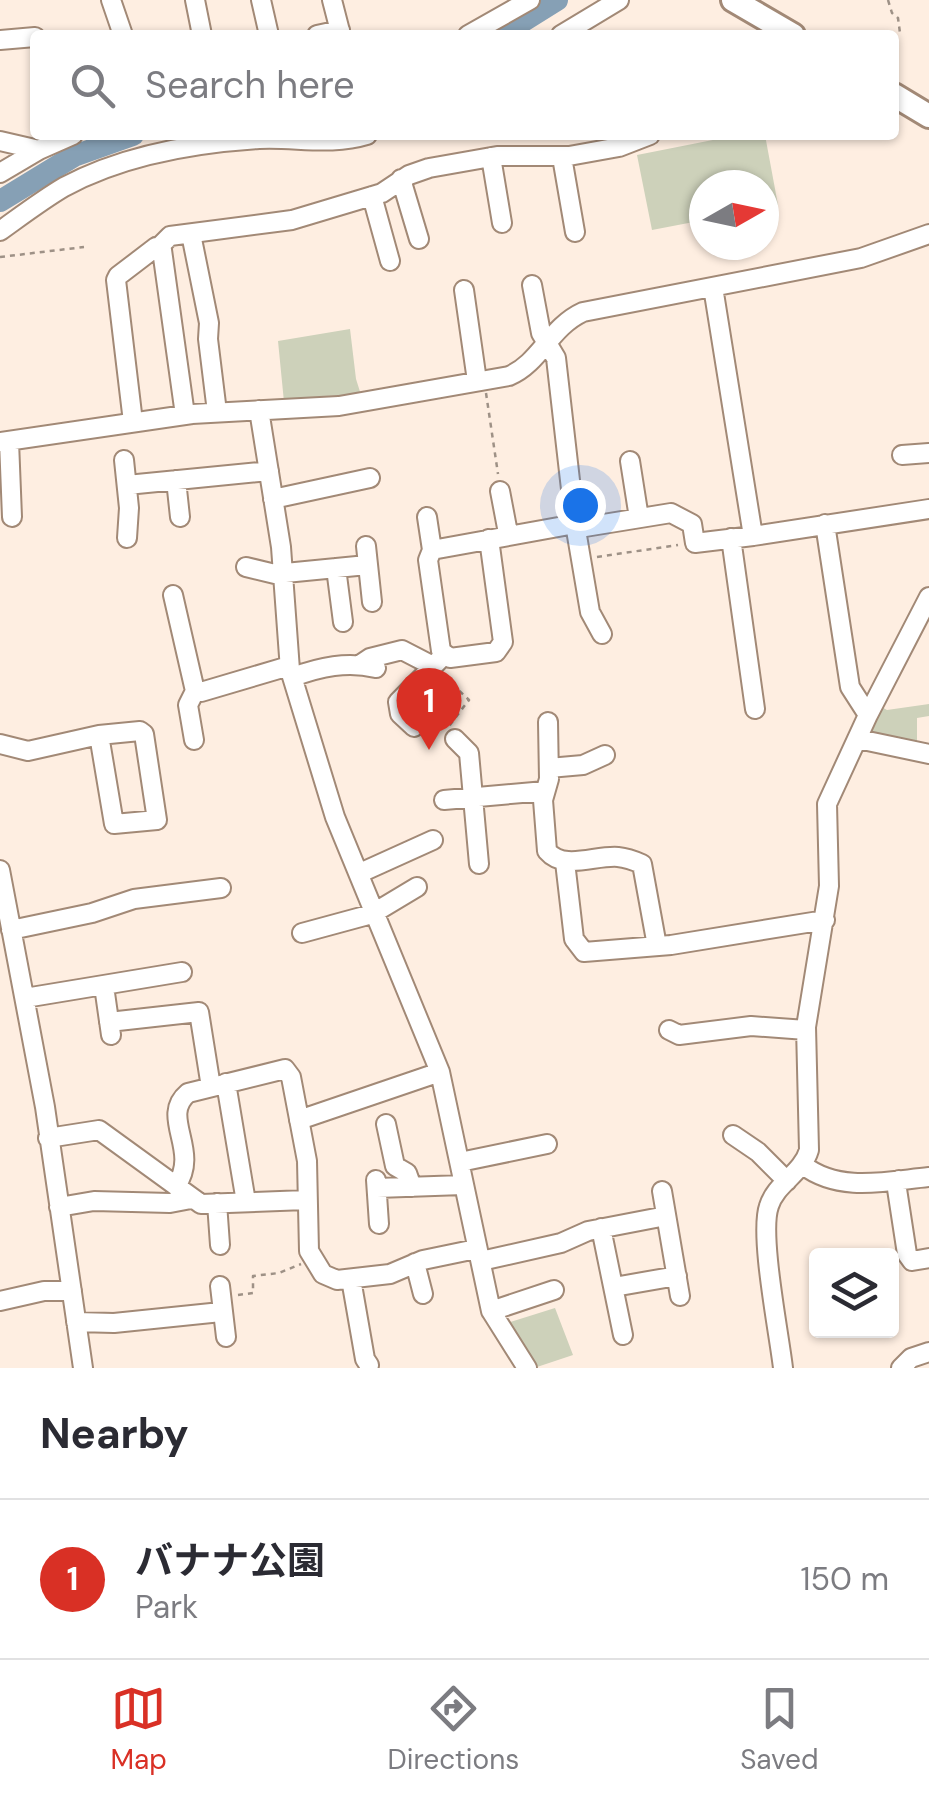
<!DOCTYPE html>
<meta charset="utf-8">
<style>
body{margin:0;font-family:"DM Sans","Noto Sans JP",sans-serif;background:#f7f7f7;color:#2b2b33}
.controls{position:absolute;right:30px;bottom:30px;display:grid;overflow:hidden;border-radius:10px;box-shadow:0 2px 8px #0004}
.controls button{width:90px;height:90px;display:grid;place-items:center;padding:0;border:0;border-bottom:2px solid #e1e1e2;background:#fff;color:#2b2b33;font:50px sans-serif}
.compass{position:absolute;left:689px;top:170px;width:90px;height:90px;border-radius:50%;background:#fff;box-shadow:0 2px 8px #0004;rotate:81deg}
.you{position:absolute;left:580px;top:505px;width:35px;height:35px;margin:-25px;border:8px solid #fff;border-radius:50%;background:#1a73e8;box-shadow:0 0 0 15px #1a73e833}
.badge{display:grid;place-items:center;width:65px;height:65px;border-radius:50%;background:#d93025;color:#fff;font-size:32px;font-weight:700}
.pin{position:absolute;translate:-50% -82px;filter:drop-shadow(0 2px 5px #0008)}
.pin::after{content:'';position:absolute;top:52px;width:35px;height:30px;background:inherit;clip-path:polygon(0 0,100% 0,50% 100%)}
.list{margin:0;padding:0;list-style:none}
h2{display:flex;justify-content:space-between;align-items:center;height:130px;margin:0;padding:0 40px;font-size:42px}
h2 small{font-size:32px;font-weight:400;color:#7c7c81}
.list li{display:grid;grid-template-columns:65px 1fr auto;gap:30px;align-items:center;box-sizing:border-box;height:160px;padding:0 40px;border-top:2px solid #e1e1e2}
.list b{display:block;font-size:38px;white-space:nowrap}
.list p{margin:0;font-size:32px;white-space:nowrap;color:#7c7c81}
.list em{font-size:32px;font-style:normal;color:#7c7c81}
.icon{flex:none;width:55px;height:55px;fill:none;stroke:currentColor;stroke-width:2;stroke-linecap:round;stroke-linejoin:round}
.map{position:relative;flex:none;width:929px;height:1368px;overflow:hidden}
.search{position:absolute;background:#fff;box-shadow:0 2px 8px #0004;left:30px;right:30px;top:30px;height:110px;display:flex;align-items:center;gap:25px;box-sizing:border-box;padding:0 35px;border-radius:10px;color:#7c7c81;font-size:38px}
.sheet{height:290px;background:#fff}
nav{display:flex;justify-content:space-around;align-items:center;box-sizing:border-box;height:140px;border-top:2px solid #e1e1e2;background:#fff;font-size:28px;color:#7c7c81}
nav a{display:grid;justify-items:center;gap:5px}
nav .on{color:#d93025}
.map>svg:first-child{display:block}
</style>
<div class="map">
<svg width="929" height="1368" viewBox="0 0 929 1368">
<rect width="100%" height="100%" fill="#feeee1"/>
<path fill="#cdd1ba" d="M738,135H765L778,205L764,208V185H704V220L652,230L637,155Z
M350,329L356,379L362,398L284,402L278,341Z
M929,704V716L917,718V748L866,734L878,705L887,710Z
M555,1308L573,1355L534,1368L504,1324Z"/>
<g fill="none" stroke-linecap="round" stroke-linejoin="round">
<path stroke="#86a0b5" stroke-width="22" d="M501,35L557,0
M0,201L74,156L133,135"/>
<defs>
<path id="minor" d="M111,0L123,35
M195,0L202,35
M261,0L269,35
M332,0L341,35
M317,35L340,30
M468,35L530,0
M561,35L619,0
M0,40L35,37
M0,141L39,150
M491,157L502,223
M562,157L575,232
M0,173L39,150L73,135
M401,179L419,239
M372,196L390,261
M0,231C21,216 42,200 64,187C121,156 195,143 259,139C295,137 331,146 367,135
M191,234L209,323L208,339L217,412
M159,247L170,236L292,220L382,193L409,175L429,168L497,156H569L619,147L650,135
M532,285L541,333L556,358L575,524L590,612L602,634
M713,287L753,536L929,509
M464,290L477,381
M259,410L281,547L290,670L335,817L440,1072L491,1311L527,1368
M133,422L116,280L118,276L156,247L162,250L185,415
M9,441L12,517
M0,442L192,414L339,406L509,376C540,363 550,327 583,312L861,258L929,234
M902,455L929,453
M124,460L129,508L127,538
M630,461L639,518
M176,480L180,517
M127,485L269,471
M500,491L508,533
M273,499L370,478
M427,517L432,550
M825,524L850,687L868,715
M731,538L755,709
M489,539L503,642L496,652L450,658L441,651L428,560L432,550L575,524L585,527L671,513L692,524L695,543L753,536
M366,546L372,602
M246,567L275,574L367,565
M336,568L343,622
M173,595L195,691L201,692L289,666
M361,664L370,658L402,650L433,666
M293,677C320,667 347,661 376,668
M548,722L549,779L543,800L547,851C564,871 595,855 618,857C627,858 635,861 642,864L657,946
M414,727L400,714L398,702L445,654
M455,739L469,753L479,864
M858,739L929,754
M194,740L188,705L195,691
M0,744L28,751L99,735L140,731L144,734L157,820L114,824L99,735
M549,768L583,765L605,755
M444,800L545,791
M565,862L574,939L584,952L671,945L825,920
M0,870L45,1107L83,1368
M360,873L433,840
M11,930L92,913L134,899L221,888
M302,933L372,914L417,887
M104,986L111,1035
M25,998L182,972
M109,1022L199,1012L211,1087
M669,1030L679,1035L751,1026L806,1030
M226,1083L246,1202
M299,1120L440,1072
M386,1124L395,1166L407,1173L412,1187
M733,1135L758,1152L787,1181
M48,1138L99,1130L201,1204L306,1200
M460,1162L547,1144
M803,1165C839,1193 887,1181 929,1177
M376,1180L379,1224
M899,1180L897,1189L907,1254L912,1261L929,1258
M176,1186C201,1150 159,1117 188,1093L285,1069L291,1077L307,1161L309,1251L323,1274L337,1280L390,1274L423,1260L476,1249
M377,1188L463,1185
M662,1191L680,1296
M217,1203L220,1245
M59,1207L94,1201L170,1203L191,1199
M601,1228L623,1335
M481,1261L561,1243L588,1231L666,1216
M415,1263L423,1294
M351,1279L365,1359L369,1365
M220,1286L226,1337
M614,1287L677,1276
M0,1301L44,1291H72
M491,1311L554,1290
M76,1322L114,1323L221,1312
M783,1368C779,1333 759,1234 769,1206C776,1183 802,1174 809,1150L806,1027L829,886L827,804L868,715L929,597
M901,1368L911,1358L929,1352"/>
<path id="major" d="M733,0L793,35
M894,95L929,116"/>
</defs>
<use href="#minor" stroke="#a28976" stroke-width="22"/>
<use href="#major" stroke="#a28976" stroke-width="28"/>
<path stroke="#9e9186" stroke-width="2.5" stroke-dasharray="5 5" stroke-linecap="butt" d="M888,0L892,13L898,18L900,33
M0,257L84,247
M486,393L498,474
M597,557L678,545
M445,677L469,700L449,726
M238,1295L253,1293V1276L279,1273L301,1264"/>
<use href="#minor" stroke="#fff" stroke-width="18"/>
<use href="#major" stroke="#fff" stroke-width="22"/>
</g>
</svg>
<div class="controls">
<button><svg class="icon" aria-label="layers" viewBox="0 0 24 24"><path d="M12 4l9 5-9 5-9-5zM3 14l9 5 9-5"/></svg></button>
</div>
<svg class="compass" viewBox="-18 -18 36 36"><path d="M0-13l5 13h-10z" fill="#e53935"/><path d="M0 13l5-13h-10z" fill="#7c7c81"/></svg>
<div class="you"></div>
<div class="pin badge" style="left:429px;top:750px">1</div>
<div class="search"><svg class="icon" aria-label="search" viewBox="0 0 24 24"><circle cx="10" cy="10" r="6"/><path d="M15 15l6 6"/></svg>Search here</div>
</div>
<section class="sheet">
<h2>Nearby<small></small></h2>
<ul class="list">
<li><span class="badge">1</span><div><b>バナナ公園</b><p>Park</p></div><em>150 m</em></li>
</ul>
</section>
<nav>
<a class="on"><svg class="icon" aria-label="map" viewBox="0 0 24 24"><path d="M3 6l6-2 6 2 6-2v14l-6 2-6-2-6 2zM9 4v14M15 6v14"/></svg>Map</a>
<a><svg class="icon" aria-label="directions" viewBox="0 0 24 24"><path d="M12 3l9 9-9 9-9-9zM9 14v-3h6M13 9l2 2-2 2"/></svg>Directions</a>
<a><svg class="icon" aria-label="saved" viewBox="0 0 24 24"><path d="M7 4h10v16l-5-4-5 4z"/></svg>Saved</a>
</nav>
